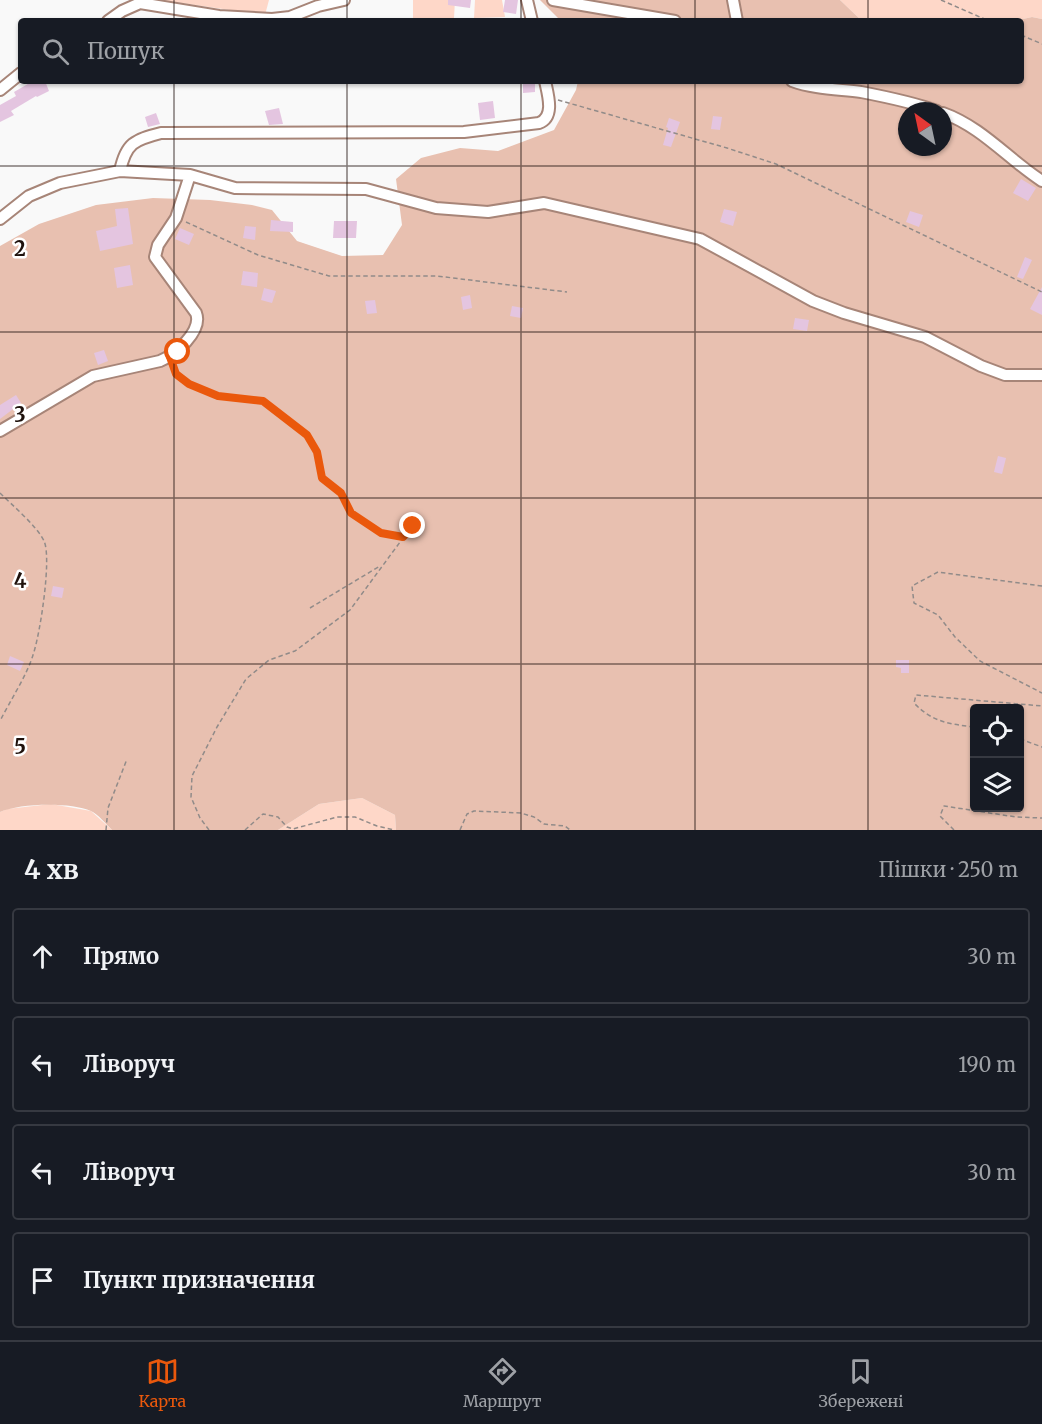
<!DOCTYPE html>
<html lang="uk">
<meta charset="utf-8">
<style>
body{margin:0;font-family:Merriweather,serif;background:#242831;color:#f1f3f6}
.controls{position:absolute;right:18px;bottom:18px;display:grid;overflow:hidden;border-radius:6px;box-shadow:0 2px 4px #0004}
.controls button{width:54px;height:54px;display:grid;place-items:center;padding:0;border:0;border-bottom:2px solid #363941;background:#171b24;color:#f1f3f6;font:30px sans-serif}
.compass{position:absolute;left:898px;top:102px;width:54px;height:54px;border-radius:50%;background:#171b24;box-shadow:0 2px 4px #0004;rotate:327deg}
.stop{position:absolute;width:18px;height:18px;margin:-14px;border:4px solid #ea580c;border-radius:50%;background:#fff}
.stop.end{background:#ea580c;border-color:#fff;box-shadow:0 2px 6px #0008}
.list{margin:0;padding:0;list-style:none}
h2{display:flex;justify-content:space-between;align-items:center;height:78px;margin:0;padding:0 24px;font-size:26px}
h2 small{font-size:20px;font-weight:400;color:#9ea1a6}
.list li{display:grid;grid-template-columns:39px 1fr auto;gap:18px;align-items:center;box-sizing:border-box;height:96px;margin:0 12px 12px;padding:0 12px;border:2px solid #363941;border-radius:6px}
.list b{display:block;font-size:22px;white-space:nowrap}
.list em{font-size:20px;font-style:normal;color:#9ea1a6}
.icon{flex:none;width:33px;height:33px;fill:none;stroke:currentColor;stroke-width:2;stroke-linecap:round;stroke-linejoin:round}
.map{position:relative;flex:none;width:1042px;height:830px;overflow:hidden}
.search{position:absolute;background:#171b24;box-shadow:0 2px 4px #0004;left:18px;right:18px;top:18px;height:66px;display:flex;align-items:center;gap:15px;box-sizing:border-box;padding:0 21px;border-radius:6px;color:#9ea1a6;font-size:22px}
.sheet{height:510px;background:#171b24}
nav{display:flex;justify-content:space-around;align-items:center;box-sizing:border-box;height:84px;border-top:2px solid #363941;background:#171b24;font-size:16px;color:#9ea1a6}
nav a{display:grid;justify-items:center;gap:3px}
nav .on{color:#ea580c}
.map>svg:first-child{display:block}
</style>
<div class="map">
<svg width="1042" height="830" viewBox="0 0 1042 830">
<rect width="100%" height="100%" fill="#f9f9f9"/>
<path fill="#fed7c8" d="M160,0H269L265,15Z
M413,0H455L454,18H413Z
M475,0H502L505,17L474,18Z
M840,0H1042V19L1032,17L1014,21H953L943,19L937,21H862Z
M362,798L395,815L396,830H278L319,804Z
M51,804L91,811L112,830H0V812L7,809Z"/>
<path fill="#e8c0b0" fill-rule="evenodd" d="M540,0H840L862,21H561Z
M1032,17L1042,19V830H396L395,815L362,798L319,804L278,830H112C106,824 98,814 91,811C71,802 20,803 0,812V246L39,224L96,205L153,198L210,200L252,205L272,210L297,241L342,256L383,255L402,225L396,179L421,158L460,148L498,151L554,130L576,90L578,81H1021V21H1014ZM907,111H943V147H907ZM974,708H1020V808H974Z"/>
<path fill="#e4c5e0" d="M448,0H471L470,8L448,5Z
M505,0H518L516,14L503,12Z
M33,81H45L49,91L37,97L36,96L11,111L14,115L0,122V105L16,96L14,92Z
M523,82H535V92L523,93Z
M493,101L495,118L480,120L478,103Z
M279,108L283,124L269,125L265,111Z
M156,113L160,124L148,127L145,117Z
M713,116L722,117L720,130L711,129Z
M669,118L680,122L671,147L663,145L668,128L666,127Z
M1021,179L1036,188L1028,201L1013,193Z
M128,208L133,244L100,251L96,231L117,226L115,209Z
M724,209L737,212L733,226L720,222Z
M910,211L923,215L919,227L906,222Z
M271,220L293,222V232L270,231Z
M334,221H357L356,238H333Z
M245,226L256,227L255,240L243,238Z
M180,228L194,234L189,245L175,239Z
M1025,257L1032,260L1023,279L1017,277Z
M130,265L133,285L117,288L114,268Z
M243,271L258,273L257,287L241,285Z
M1042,287V315L1030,309Z
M264,288L276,291L272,303L261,300Z
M470,295L472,308L463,310L461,297Z
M375,300L377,313L367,314L365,301Z
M512,306L523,308L521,318L510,316Z
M795,318L809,320L807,331L793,329Z
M104,350L108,361L98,365L94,353Z
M16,395L21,403L0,419V405Z
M998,456L1006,458L1002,474L994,472Z
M53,586L64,588L62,598L51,596Z
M10,656L24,662L20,671L7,665Z
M896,660H909V673H901V668L896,667Z"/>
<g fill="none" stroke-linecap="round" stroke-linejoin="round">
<defs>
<path id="minor" d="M527,0L532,21
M553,0L675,21
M733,0L737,21
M108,21L122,11L140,3L219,16L272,19L290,17L318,6L344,0
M792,81C814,89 837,89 861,92C887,97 912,102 937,111
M0,90L21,73
M943,113C982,127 1008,159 1042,181
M120,171C126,143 134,140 161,133L464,132L539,123C555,117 548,95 545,81
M0,219L29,196L60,183L120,171L190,175L235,188L366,189L436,208L488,212L544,203L700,239L813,301L844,313L925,337L981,366L1005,375H1042
M0,431L93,376L160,361C175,355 203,331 196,313L155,257L158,245L176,218L190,175"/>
</defs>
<use href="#minor" stroke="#a78578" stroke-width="14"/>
<path stroke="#918b89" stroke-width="1.5" stroke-dasharray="4.5 3" stroke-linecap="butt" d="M941,0L989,21
M1021,35L1042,44
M558,100L727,148L776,164L1042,292
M186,222L258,255L329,276H437L567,292
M173,365L176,374L189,384L218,396L263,401L284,416L307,435L317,452L323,478L341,493L351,513L381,533L403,538L350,610L295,651L269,660L246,679L217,727L192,776L191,797L200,818L209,830
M0,493C12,505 37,526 44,541C52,558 40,635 33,655C27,675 10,701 0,721
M404,537L413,526
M1042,586L938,572L912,586L914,603L938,615L955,637L980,661L1042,693
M310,608L380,566
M974,727C949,724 932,722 914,703L916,695L1042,706
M1020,739L1042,747
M106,830L108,808L127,759
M245,830L263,814L278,817L287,827L293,829L337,817H355L377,826L394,830
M460,830L467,814L474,811L521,813L534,817L544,824L565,826L570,830
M954,830L940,816L944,806L1016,817L1042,818"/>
<use href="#minor" stroke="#fff" stroke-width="10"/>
</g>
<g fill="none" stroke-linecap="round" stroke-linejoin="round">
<path stroke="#ea580c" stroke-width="8" d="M178,352L170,357L176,374L189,384L218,396L263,401L307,435L317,452L322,478L341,493L351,513L381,533L403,537L413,526"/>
</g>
<path fill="none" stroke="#1e110c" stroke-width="1.5" stroke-opacity="0.55" d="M174,0V21M347,0V21M521,0V21M695,0V21M868,0V21M174,81V830M347,81V830M521,81V830M695,81V830M868,81V830M0,166H1042M0,332H1042M0,498H1042M0,664H1042"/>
<g font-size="20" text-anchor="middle" font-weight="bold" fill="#1e110c" stroke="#fff" stroke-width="5" stroke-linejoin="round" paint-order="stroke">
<text x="20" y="256">2</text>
<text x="20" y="422">3</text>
<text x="20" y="588">4</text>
<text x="20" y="754">5</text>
</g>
</svg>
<div class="controls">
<button><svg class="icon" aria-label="locate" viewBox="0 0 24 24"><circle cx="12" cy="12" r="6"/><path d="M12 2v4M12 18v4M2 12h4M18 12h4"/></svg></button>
<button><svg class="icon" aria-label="layers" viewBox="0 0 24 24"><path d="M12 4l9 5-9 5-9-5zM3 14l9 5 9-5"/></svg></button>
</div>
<svg class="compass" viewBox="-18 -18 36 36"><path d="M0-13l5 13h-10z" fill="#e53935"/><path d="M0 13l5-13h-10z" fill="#9ea1a6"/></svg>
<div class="stop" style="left:178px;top:352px"></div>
<div class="stop end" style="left:413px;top:526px"></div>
<div class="search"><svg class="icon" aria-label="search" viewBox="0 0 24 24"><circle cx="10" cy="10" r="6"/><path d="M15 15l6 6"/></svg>Пошук</div>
</div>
<section class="sheet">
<h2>4 хв<small>Пішки · 250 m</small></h2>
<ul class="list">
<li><svg class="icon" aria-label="ahead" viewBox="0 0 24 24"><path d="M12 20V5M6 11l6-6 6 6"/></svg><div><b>Прямо</b></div><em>30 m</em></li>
<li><svg class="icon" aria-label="left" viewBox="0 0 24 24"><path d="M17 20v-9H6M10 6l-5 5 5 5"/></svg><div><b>Ліворуч</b></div><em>190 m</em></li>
<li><svg class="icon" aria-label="left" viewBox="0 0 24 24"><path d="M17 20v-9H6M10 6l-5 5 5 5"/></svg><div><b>Ліворуч</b></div><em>30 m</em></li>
<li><svg class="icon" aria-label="arrive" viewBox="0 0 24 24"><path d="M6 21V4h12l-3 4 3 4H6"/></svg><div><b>Пункт призначення</b></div></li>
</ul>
</section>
<nav>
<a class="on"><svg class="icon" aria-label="map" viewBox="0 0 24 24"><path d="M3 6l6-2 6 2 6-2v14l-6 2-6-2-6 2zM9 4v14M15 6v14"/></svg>Карта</a>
<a><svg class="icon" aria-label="directions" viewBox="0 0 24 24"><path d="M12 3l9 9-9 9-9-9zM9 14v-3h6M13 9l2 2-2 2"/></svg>Маршрут</a>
<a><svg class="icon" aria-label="saved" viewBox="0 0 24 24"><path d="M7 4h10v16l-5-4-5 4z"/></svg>Збережені</a>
</nav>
